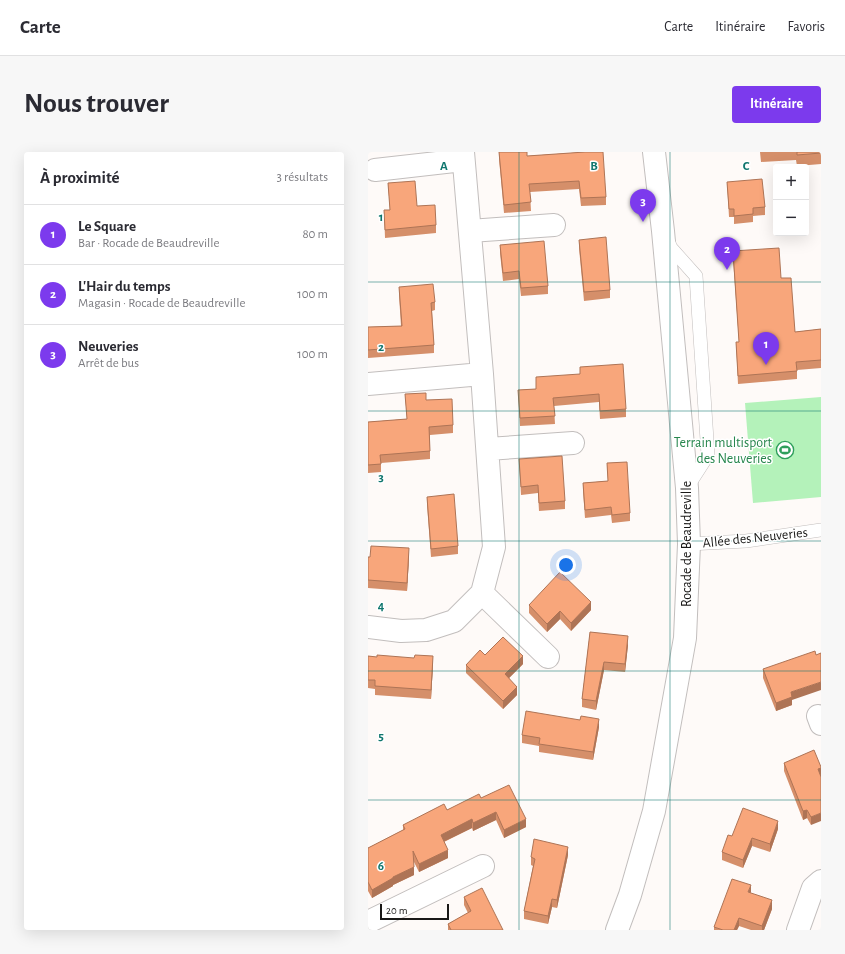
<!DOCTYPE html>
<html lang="fr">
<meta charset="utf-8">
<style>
body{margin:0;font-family:"Alegreya Sans",sans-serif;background:#f7f7f7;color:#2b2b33}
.controls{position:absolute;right:12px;top:12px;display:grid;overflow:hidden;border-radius:4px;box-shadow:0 4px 16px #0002}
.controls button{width:36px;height:36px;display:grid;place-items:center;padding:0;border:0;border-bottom:1px solid #e1e1e2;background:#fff;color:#2b2b33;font:20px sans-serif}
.scale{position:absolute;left:12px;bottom:10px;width:69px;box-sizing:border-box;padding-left:4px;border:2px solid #191817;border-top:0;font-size:11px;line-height:14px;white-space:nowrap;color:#191817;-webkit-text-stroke:3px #fff;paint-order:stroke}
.you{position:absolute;left:198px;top:413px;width:14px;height:14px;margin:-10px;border:3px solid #fff;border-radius:50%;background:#1a73e8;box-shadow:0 0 0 6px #1a73e833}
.badge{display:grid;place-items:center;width:26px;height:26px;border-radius:50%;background:#7c3aed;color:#fff;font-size:13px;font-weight:700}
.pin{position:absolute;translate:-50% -33px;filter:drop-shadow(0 1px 2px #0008)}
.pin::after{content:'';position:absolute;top:21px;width:14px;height:12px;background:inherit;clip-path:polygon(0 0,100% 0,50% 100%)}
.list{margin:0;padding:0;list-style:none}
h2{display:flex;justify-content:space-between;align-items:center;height:52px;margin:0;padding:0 16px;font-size:17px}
h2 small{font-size:13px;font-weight:400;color:#7c7c81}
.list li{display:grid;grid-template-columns:26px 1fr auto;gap:12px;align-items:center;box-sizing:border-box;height:60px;padding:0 16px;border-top:1px solid #e1e1e2}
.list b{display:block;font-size:15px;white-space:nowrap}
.list p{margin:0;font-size:13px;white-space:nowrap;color:#7c7c81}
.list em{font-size:13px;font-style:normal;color:#7c7c81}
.map{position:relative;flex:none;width:453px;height:778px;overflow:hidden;border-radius:4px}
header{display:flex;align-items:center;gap:24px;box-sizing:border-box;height:56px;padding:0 20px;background:#fff;border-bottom:1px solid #e1e1e2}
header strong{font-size:19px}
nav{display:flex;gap:22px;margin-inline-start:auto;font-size:14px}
.intro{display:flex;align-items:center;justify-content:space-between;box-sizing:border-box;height:96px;padding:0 24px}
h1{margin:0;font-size:28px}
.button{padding:10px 18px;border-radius:4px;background:#7c3aed;color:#fff;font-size:14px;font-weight:700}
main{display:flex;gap:24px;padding:0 24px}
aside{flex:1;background:#fff;border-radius:4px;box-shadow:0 4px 16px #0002}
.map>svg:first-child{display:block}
</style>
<header>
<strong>Carte</strong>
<nav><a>Carte</a><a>Itinéraire</a><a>Favoris</a></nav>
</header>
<div class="intro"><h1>Nous trouver</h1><a class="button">Itinéraire</a></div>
<main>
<aside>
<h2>À proximité<small>3 résultats</small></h2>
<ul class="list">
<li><span class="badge">1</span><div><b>Le Square</b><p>Bar · Rocade de Beaudreville</p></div><em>80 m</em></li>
<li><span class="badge">2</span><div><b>L'Hair du temps</b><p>Magasin · Rocade de Beaudreville</p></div><em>100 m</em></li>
<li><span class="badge">3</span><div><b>Neuveries</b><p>Arrêt de bus</p></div><em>100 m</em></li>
</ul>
</aside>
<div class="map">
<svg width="453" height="778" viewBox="0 0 453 778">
<rect width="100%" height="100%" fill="#fefaf8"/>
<path fill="#b4f2ba" d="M453,245V345L385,351L377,251Z"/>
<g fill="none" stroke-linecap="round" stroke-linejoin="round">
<defs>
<path id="service" d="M299,87L303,96L328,124L340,303L320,334
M321,392L378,389L453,378"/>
<path id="minor" d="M7,18L95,8
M102,79L186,73
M0,232L114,222
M120,297L205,291
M114,441L180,505
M0,475L33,479L58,478L86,469L114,441L126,395L114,222L95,0
M450,564L453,572
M0,770L115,714
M430,778L445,736L453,729"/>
<path id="tertiary" d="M249,778L262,743L286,659L317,486L321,392L319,336L295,79L286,0"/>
</defs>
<use href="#service" stroke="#c2bebd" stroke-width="14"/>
<use href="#minor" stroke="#c2bebd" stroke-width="24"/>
<use href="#tertiary" stroke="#c2bebd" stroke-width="24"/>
<use href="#service" stroke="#fff" stroke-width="13"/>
<use href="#minor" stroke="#fff" stroke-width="22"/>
<use href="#tertiary" stroke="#fff" stroke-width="22"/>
</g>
<path fill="#d58f6a" d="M131,0L159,4L217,0L238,45V53L213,54L211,37L162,40L163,59L136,61L131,7Z
M392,0H453V12L429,14L428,8L393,10Z
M359,30L397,55V63L385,64V70L366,72V65H361Z
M20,31L49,54L68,73V81L17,86L16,58H22Z
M211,88L242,138V146L216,149L211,96Z
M132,93L180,134V142L153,144L151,127L135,129L132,101Z
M365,99L413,126L427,180L453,177V216L429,218V227L370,232L368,190H371L365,107Z
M31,135L67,150V158L64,159L66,193V201L0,206V175L33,174L31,143Z
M212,215L258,257V265L232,267L231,250L186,254L187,272L152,274L150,238L168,237L212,222Z
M37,242L58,248L85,273V281L62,283V307L13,311V320L0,321V270L39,267Z
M151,307L197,349V357L171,359L170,341L153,343Z
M239,311L262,361V369L244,371L243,363L217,366L215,339V331L240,329Z
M59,345L90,394V402L63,405L59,353Z
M0,405H41L39,439L0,436Z
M161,453L223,458L203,479L192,467L179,480L161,461Z
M222,480L260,493L257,520L236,518L228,558L214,555V547Z
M117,503L155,512L141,526L149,543L135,557L98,521V513Z
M0,504L65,512L63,547L7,543V537L0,536Z
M395,517L424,548V553L408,559L395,526Z
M231,575L225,608L171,600V594L154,591V583Z
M416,611L453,615V624L443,673L439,666L435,668L416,619Z
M113,646L158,675L136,686L128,668L105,679L104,676L76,690L80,706L51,720L45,708L46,723L25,733V734L4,746L0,739V696L35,678V673Z
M410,677L402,700L384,694L375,716L354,708V700L364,684Z
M200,703L189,756L184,755L180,772L156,767V759L165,714L163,713V705Z
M383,741L404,757L396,778H383L371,774L369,778H346V775Z
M96,745L135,778H80V772L100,761L96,753Z"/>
<path fill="#ae7456" d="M41,396V405L39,439V431Z
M223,450V458L203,479V471Z
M192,459V467L179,480V472Z
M260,484V493L257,520V512Z
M65,504V512L63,547V538Z
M155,504V512L137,530V522Z
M236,510V518L228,558V549Z
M453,530V538L424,548V553L408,559V551L423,540Z
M149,535V543L135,557V549Z
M231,567V575L225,608V600Z
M453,616V624L450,625V617Z
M439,658V666L435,668V659Z
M128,660V668L105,679V671Z
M453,661V669L443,673V665Z
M104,667V676L73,691V683Z
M158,667V675L136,686V678Z
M410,669V677L402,700V692Z
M384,686V694L375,716V708Z
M200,695V703L189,756V748Z
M80,698V706L51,720V712Z
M46,715V723L25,733V734L4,746V738L25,725Z
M383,733V741L380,740Z
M184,747V755L180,772V764Z
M404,748V757L396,778H394V774Z
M371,766V774L369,778H366Z"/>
<path fill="#f8a67b" stroke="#ae7456" d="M131,0H159V4L217,0H235L238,45L213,46L211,29L161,32L163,50L136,53Z
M429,0H453V1L429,3Z
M394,27L397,55L385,56V62L366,64V57H361L359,30Z
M47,29L49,54L67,53L68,73L17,78L16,58H22L20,31Z
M238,85L242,138L216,140L211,88Z
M176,89L180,134L153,136L151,119L135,121L132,93Z
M411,96L413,126H423L427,180L453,177V208L428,210L429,219L370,224L368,190H371L365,99Z
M65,132L67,150L63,151L66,193L0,198V175L34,174L31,135Z
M255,212L258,257L232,259L231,242L185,246L187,264L152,266L150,238L168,237V225L212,222V215Z
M58,241V248L84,247L85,273L61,275L62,299L12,303L13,312L0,313V270L39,267L37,242Z
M194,304L197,349L171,351L170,333L153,335L151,307Z
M259,310L262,361L244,363L243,355L217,358L215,331L240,329L239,311Z
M86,342L90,394L63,397L59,345Z
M3,394L41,396L39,431L0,428V405H2Z
M192,420L223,450L203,471L192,459L179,472L161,453Z
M222,480L260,484L257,512L236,510L228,549L214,547Z
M135,485L155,504L137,522L149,535L135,549L98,513L112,498L117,503Z
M447,499L448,503L453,501V530L423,540L424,545L408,551L395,517Z
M9,503L46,506L47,503L65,504L63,538L7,534V528H0V504L9,505Z
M158,559L212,568L213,564L231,567L225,600L171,592L172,586L154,583Z
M446,598L453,615V616L450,617L453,625V661L443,665L439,658L435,659L416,611Z
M141,633L158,667L136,678L128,660L105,671L104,667L73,683L80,698L51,712L45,699L46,715L25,725V726L4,738L0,730V696L37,677L35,673L76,652L79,658L111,642L113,646Z
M375,656L410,669L402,692L384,686L375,708L354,700L360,683L364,684Z
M166,687L200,695L189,748L184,747L180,764L156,759L167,707L163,705Z
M364,727L383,733L380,740L404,748L394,774L371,766L366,778H355L346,775Z
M114,736L135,778H83L80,772L103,759L96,745Z"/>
<path fill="none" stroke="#0f766e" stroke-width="1" stroke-opacity="0.55" d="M151,0V778M302,0V778M0,130H453M0,259H453M0,389H453M0,519H453M0,648H453"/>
<defs>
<symbol id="stadium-ring" viewBox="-11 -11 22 22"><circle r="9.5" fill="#fff" stroke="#2e9e5b" stroke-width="1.5"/><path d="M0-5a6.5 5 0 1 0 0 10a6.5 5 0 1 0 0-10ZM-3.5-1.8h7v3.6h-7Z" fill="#2e9e5b"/></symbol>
</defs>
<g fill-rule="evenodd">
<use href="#stadium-ring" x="407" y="288" width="20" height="20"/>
</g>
<g text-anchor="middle" stroke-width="3" stroke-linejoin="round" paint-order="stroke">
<g font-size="14" fill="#27864d" stroke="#fff" text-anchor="end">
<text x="404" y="295">Terrain multisport<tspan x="404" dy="16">des Neuveries</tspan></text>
</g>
<g font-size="14" fill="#191817" stroke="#fff">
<text transform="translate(387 385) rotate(-6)" y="5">Allée des Neuveries</text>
<text transform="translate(318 392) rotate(-90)" y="5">Rocade de Beaudreville</text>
</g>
</g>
<g font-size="13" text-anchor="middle" font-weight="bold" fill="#0f766e" stroke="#fff" stroke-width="3" stroke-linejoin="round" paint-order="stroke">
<text x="76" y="18">A</text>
<text x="226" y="18">B</text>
<text x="378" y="18">C</text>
<text x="13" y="69">1</text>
<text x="13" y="199">2</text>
<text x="13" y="329">3</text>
<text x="13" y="458">4</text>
<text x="13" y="588">5</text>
<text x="13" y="718">6</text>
</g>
</svg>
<div class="controls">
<button>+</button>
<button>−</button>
</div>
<div class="scale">20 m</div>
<div class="you"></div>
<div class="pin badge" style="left:398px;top:213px">1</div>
<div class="pin badge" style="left:359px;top:118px">2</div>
<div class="pin badge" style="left:275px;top:70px">3</div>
</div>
</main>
